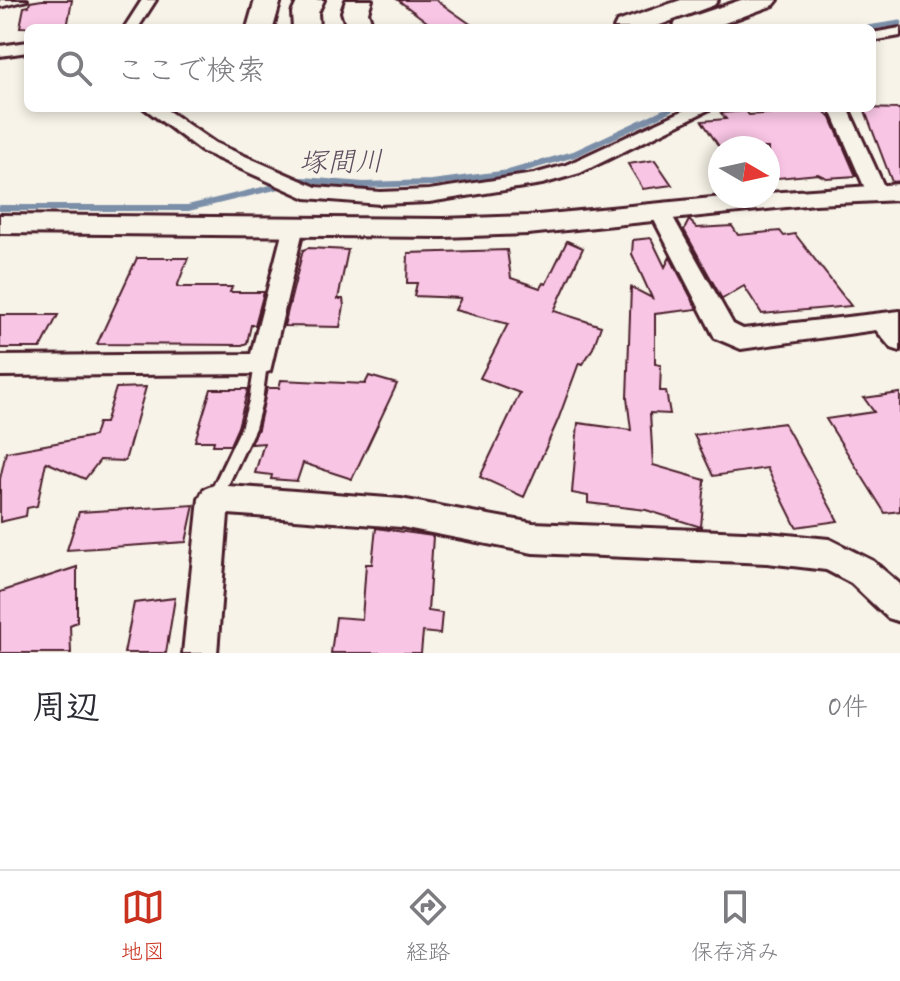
<!DOCTYPE html>
<html lang="ja">
<meta charset="utf-8">
<style>
body{margin:0;font-family:Mynerve,"Klee One",sans-serif;background:#f7f7f7;color:#2b2b33}
.compass{position:absolute;left:708px;top:136px;width:72px;height:72px;border-radius:50%;background:#fff;box-shadow:0 4px 12px #0003;rotate:99deg}
.list{margin:0;padding:0;list-style:none}
h2{display:flex;justify-content:space-between;align-items:center;height:104px;margin:0;padding:0 32px;font-size:34px}
h2 small{font-size:26px;font-weight:400;color:#7c7c81}
.icon{flex:none;width:44px;height:44px;fill:none;stroke:currentColor;stroke-width:2;stroke-linecap:round;stroke-linejoin:round}
.map{position:relative;flex:none;width:900px;height:653px;overflow:hidden}
.search{position:absolute;background:#fff;box-shadow:0 4px 12px #0003;left:24px;right:24px;top:24px;height:88px;display:flex;align-items:center;gap:20px;box-sizing:border-box;padding:0 28px;border-radius:12px;color:#7c7c81;font-size:30px}
.sheet{height:216px;background:#fff}
nav{display:flex;justify-content:space-around;align-items:center;box-sizing:border-box;height:112px;border-top:2px solid #e1e1e2;background:#fff;font-size:22px;color:#7c7c81}
nav a{display:grid;justify-items:center;gap:4px}
nav .on{color:#c8321e}
.map>svg:first-child{display:block}
</style>
<div class="map">
<svg width="900" height="653" viewBox="0 0 900 653">
<rect width="100%" height="100%" fill="#f7f3e8"/>
<filter id="ink" filterUnits="userSpaceOnUse"><feTurbulence type="fractalNoise" baseFrequency=".0125" numOctaves="2"/><feDisplacementMap in="SourceGraphic" scale="16" xChannelSelector="R" yChannelSelector="G"/><feConvolveMatrix kernelMatrix="1 2 1 2 8 2 1 2 1" color-interpolation-filters="sRGB"/></filter>
<g filter="url(#ink)">
<g fill="none" stroke-linecap="round" stroke-linejoin="round">
<path stroke="#7b8fa9" stroke-width="5" d="M867,28L900,23
M660,114L672,108"/>
<path stroke="#7b8fa9" stroke-width="6" d="M0,208H188L304,180L363,185L432,183L509,173L574,154L664,112"/>
</g>
<path fill="#f8c5e4" stroke="#4a1f2b" stroke-width="2" d="M42,0H72L67,28L20,27L24,7L29,6L30,2Z
M398,0H436L476,28H435Z
M864,108L900,109V181L892,182Z
M822,109L831,118L856,176L826,178L818,174L768,179V148H720L702,121L726,119L721,113L746,111L749,115Z
M655,160L672,185L643,189L628,164Z
M689,220L697,228L732,226L738,235L780,231L784,236L795,234L851,306L762,314L744,286L722,299L684,230Z
M651,238L665,267L670,257L697,309L655,314V364L661,365L660,391H666L670,414L650,413L653,465L705,480L701,527L646,510L588,503V496L572,493L578,423L631,430L627,398L631,287L652,298L632,254L633,240Z
M567,241L583,248L554,311L601,326L593,348L583,364L579,363L558,420L524,497L480,477L520,393L480,378L508,324L455,310L461,298L414,296L417,283H407L408,253L507,250L511,278L540,288L543,283L546,284Z
M308,248L348,250L338,299H343L344,306L340,327L284,326L303,250Z
M137,258H188L177,287H232L230,292H264L255,325H251L247,343L242,345L97,344Z
M0,315H58L41,348H0Z
M369,376L397,384L352,479L303,463L297,481L271,479L272,475L255,473L264,443L251,444L258,429L267,388H279L281,380L365,384Z
M146,387L125,461L100,460L85,479L46,462L37,506L27,508L26,516L0,522V479L6,452L94,436L98,423H105L116,388Z
M211,389H248L238,427L230,445H213L214,441H195Z
M900,393V511L885,513L826,419L874,412L864,398Z
M784,423L808,466L838,521L796,527L767,468L713,476L694,435Z
M194,505L186,542L67,550L79,512Z
M376,528L433,536L428,611L442,613L440,634L423,632L421,653H331L336,617L362,619L366,564H372Z
M77,567V622L70,625L71,653H0V592Z
M175,598L166,653H124L134,603Z"/>
<g fill="none" stroke-linecap="round" stroke-linejoin="round">
<defs>
<path id="service" d="M261,359L265,360L267,364L262,401L255,428L219,504L214,506L209,504L207,499L241,428L249,401L255,364L257,360Z"/>
<path id="minor" d="M0,0H27L0,7Z
M142,0H156L138,28H124Z
M900,28V36L872,41V33Z
M28,42V52L0,56V46Z
M144,108H164L215,143L316,187L380,192L429,190L534,174L566,165L689,108H712L580,173L542,184L429,202L380,204L306,198L201,151Z
M830,108H848L887,193L884,198H870L867,193Z
M660,205L670,212L733,324L743,329L900,311V351L891,348L876,330L741,349L715,338L650,212Z
M294,219L301,221L304,226L270,371L261,374L0,376V356L251,354L284,226L287,221Z
M214,485L401,499L533,523L767,533L829,539L873,561L900,584V622L888,618L851,583L826,570L767,563L533,553L401,527L228,514L217,653H183L199,499L204,489Z"/>
<path id="tertiary" d="M900,184V200L815,204L528,234L443,237L0,233V215L443,219L528,216L733,196H768V193Z"/>
<path id="motorway" d="M255,0H281L273,28H247Z
M298,0H324L318,13L319,28H293L292,13Z
M346,0H372L368,12L373,28H347L342,12Z
M681,0H718L714,5L652,28H614L617,22Z
M741,0H778L774,5L711,28H673L676,22Z"/>
</defs>
<use href="#service" stroke="#4a1f2b" stroke-width="6"/>
<use href="#minor" stroke="#4a1f2b" stroke-width="6"/>
<use href="#tertiary" stroke="#4a1f2b" stroke-width="6"/>
<use href="#motorway" stroke="#4a1f2b" stroke-width="6"/>
<use href="#service" fill="#f7f3e8" fill-rule="evenodd"/>
<use href="#minor" fill="#f7f3e8" fill-rule="evenodd"/>
<use href="#tertiary" fill="#f7f3e8" fill-rule="evenodd"/>
<use href="#motorway" fill="#f7f3e8" fill-rule="evenodd"/>
</g>
</g>
<g text-anchor="middle" stroke-width="8" stroke-linejoin="round" paint-order="stroke">
<g font-size="28" font-style="italic" fill="#5e4e60" stroke="#f7f3e8">
<text transform="translate(341 161) rotate(-1)" y="10">塚間川</text>
</g>
</g>
</svg>
<svg class="compass" viewBox="-18 -18 36 36"><path d="M0-13l5 13h-10z" fill="#e53935"/><path d="M0 13l5-13h-10z" fill="#7c7c81"/></svg>
<div class="search"><svg class="icon" aria-label="search" viewBox="0 0 24 24"><circle cx="10" cy="10" r="6"/><path d="M15 15l6 6"/></svg>ここで検索</div>
</div>
<section class="sheet">
<h2>周辺<small>0件</small></h2>
<ul class="list">
</ul>
</section>
<nav>
<a class="on"><svg class="icon" aria-label="map" viewBox="0 0 24 24"><path d="M3 6l6-2 6 2 6-2v14l-6 2-6-2-6 2zM9 4v14M15 6v14"/></svg>地図</a>
<a><svg class="icon" aria-label="directions" viewBox="0 0 24 24"><path d="M12 3l9 9-9 9-9-9zM9 14v-3h6M13 9l2 2-2 2"/></svg>経路</a>
<a><svg class="icon" aria-label="saved" viewBox="0 0 24 24"><path d="M7 4h10v16l-5-4-5 4z"/></svg>保存済み</a>
</nav>
